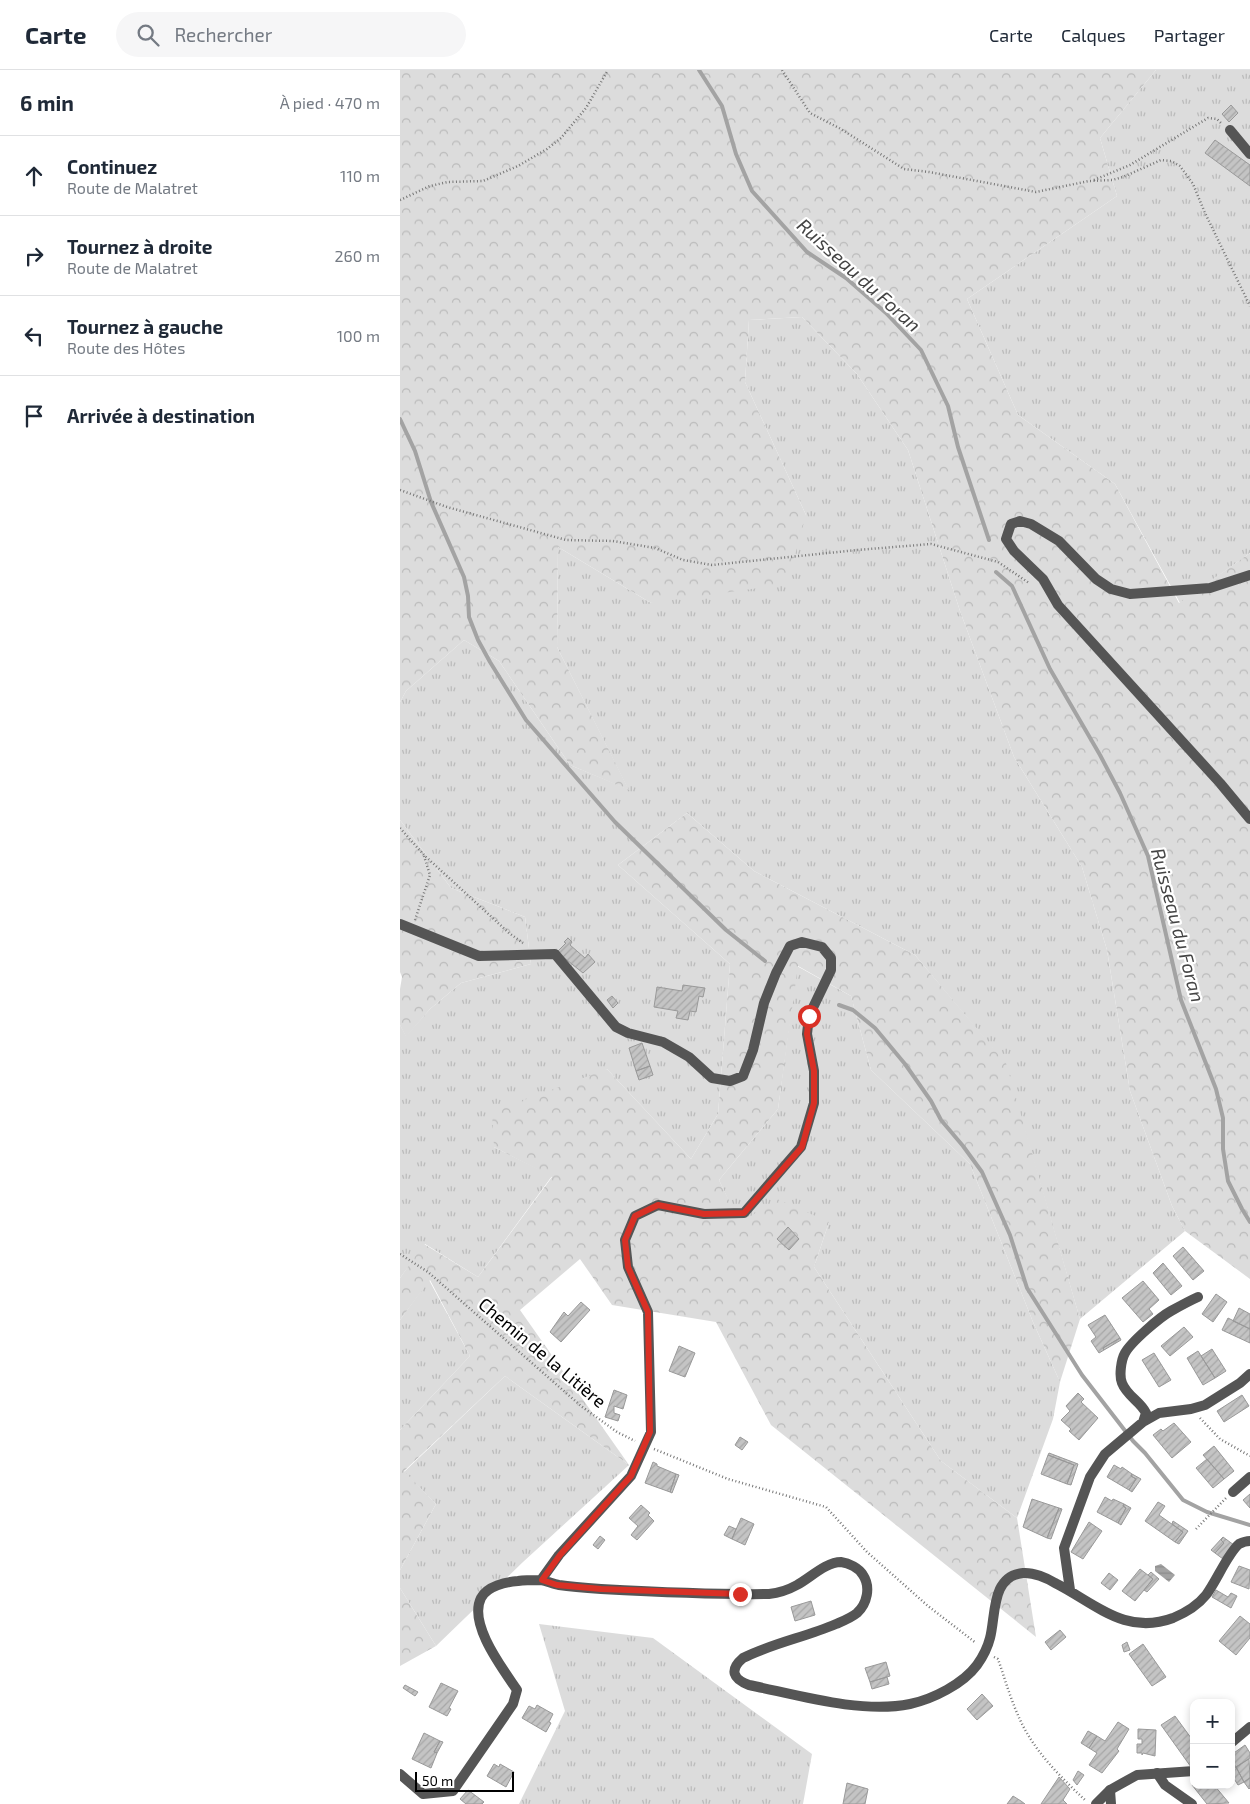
<!DOCTYPE html>
<html lang="fr">
<meta charset="utf-8">
<style>
body{margin:0;font-family:"Exo 2",sans-serif;background:#f6f6f7;color:#1f2937}
.controls{position:absolute;right:15px;bottom:15px;display:grid;overflow:hidden;border-radius:10px;box-shadow:0 2px 8px #0003}
.controls button{width:45px;height:45px;display:grid;place-items:center;padding:0;border:0;border-bottom:1px solid #e0e1e3;background:#fff;color:#1f2937;font:25px sans-serif}
.scale{position:absolute;left:15px;bottom:12px;width:99px;box-sizing:border-box;padding-left:5px;border:2px solid #000;border-top:0;font-size:14px;line-height:18px;white-space:nowrap;color:#000;-webkit-text-stroke:4px #fff;paint-order:stroke}
.stop{position:absolute;width:15px;height:15px;margin:-11px;border:4px solid #d93025;border-radius:50%;background:#fff}
.stop.end{background:#d93025;border-color:#fff;box-shadow:0 1px 5px #0008}
.list{margin:0;padding:0;list-style:none}
h2{display:flex;justify-content:space-between;align-items:center;height:65px;margin:0;padding:0 20px;font-size:21px}
h2 small{font-size:16px;font-weight:400;color:#747a83}
.list li{display:grid;grid-template-columns:32px 1fr auto;gap:15px;align-items:center;box-sizing:border-box;height:80px;padding:0 20px;border-top:1px solid #e0e1e3}
.list b{display:block;font-size:19px;white-space:nowrap}
.list p{margin:0;font-size:16px;white-space:nowrap;color:#747a83}
.list em{font-size:16px;font-style:normal;color:#747a83}
.icon{flex:none;width:28px;height:28px;fill:none;stroke:currentColor;stroke-width:2;stroke-linecap:round;stroke-linejoin:round}
.map{position:relative;flex:none;width:850px;height:1734px;overflow:hidden}
header{display:flex;align-items:center;gap:30px;box-sizing:border-box;height:70px;padding:0 25px;background:#fff;border-bottom:1px solid #e0e1e3}
header strong{font-size:24px}
nav{display:flex;gap:28px;margin-inline-start:auto;font-size:18px}
.search{width:350px;height:45px;background:#f6f6f7;display:flex;align-items:center;gap:12px;box-sizing:border-box;padding:0 18px;border-radius:28px;color:#747a83;font-size:19px}
main{display:flex}
aside{flex:1;background:#fff}
.map>svg:first-child{display:block}
</style>
<header>
<strong>Carte</strong>
<div class="search"><svg class="icon" aria-label="search" viewBox="0 0 24 24"><circle cx="10" cy="10" r="6"/><path d="M15 15l6 6"/></svg>Rechercher</div>
<nav><a>Carte</a><a>Calques</a><a>Partager</a></nav>
</header>
<main>
<aside>
<h2>6 min<small>À pied · 470 m</small></h2>
<ul class="list">
<li><svg class="icon" aria-label="ahead" viewBox="0 0 24 24"><path d="M12 20V5M6 11l6-6 6 6"/></svg><div><b>Continuez</b><p>Route de Malatret</p></div><em>110 m</em></li>
<li><svg class="icon" aria-label="right" viewBox="0 0 24 24"><path d="M7 20v-9h11M14 6l5 5-5 5"/></svg><div><b>Tournez à droite</b><p>Route de Malatret</p></div><em>260 m</em></li>
<li><svg class="icon" aria-label="left" viewBox="0 0 24 24"><path d="M17 20v-9H6M10 6l-5 5 5 5"/></svg><div><b>Tournez à gauche</b><p>Route des Hôtes</p></div><em>100 m</em></li>
<li><svg class="icon" aria-label="arrive" viewBox="0 0 24 24"><path d="M6 21V4h12l-3 4 3 4H6"/></svg><div><b>Arrivée à destination</b></div></li>
</ul>
</aside>
<div class="map">
<svg width="850" height="1734" viewBox="0 0 850 1734">
<defs>
<pattern id="grass-tufts" width="24" height="20" patternUnits="userSpaceOnUse" patternTransform="scale(1.25)"><rect width="24" height="20" fill="#dcdcdc"/><path d="M3 7l-1-3M5 7V3M7 7l1-3M15 17l-1-3M17 17v-4M19 17l1-3" fill="none" stroke="#bbb"/></pattern>
<pattern id="forest-crowns" width="20" height="18" patternUnits="userSpaceOnUse" patternTransform="scale(1.25)"><rect width="20" height="18" fill="#dcdcdc"/><path d="M2 6a3 3 0 1 1 6 0M12 15a3 3 0 1 1 6 0" fill="none" stroke="#bbb"/></pattern>
<pattern id="water-rules" width="6" height="5" patternUnits="userSpaceOnUse" patternTransform="scale(1.25)"><rect width="6" height="5" fill="#a3a3a3"/><path d="M0 2.5h6" fill="none" stroke="#8b8b8b"/></pattern>
<pattern id="building-hatch" width="6" height="6" patternUnits="userSpaceOnUse" patternTransform="scale(1.25)"><rect width="6" height="6" fill="#c4c4c4"/><path d="M-1 1l2-2M0 6l6-6M5 7l2-2" fill="none" stroke="#a7a7a7"/></pattern>
</defs>
<rect width="100%" height="100%" fill="#fff"/>
<path fill="url(#grass-tufts)" d="M756,0H850V483L780,533L715,414L618,345L567,229L717,126L700,68Z
M402,247L457,304L508,380L560,541L614,687L682,797L707,880L730,1021L772,1136L785,1161L680,1249L605,993L515,885L354,801L287,743L218,795L330,894L318,1044L291,1089L207,999L94,1077L152,1106L78,1207L25,1174L0,1208V955L6,966L30,939L61,913L131,894L125,847L51,818L0,750V632L6,621L64,570L99,591L170,695L228,719L157,577L158,477L251,533L406,445L345,312L349,250Z
M397,896L451,926L471,1000L570,1094L633,1252L660,1312L653,1349L617,1448L541,1391L414,1197L429,1152L339,1153L319,1110L378,1039Z
M29,1210L70,1286L0,1360V1250Z
M105,1306L229,1395L123,1492L36,1576L0,1518V1500L36,1434L4,1402Z
M139,1554L253,1568L412,1684L403,1734H119L165,1641Z"/>
<path fill="url(#forest-crowns)" d="M0,0H756L700,68L717,126L567,229L618,345L715,414L779,533L850,483V1209L785,1161L772,1136L730,1021L707,880L682,797L614,687L560,541L508,380L457,304L402,247L349,250L345,312L406,445L387,514L251,533L158,477L157,577L229,720L170,695L99,591L64,570L6,621L0,632Z
M287,743L354,801L515,885L606,993L680,1249L660,1312L633,1252L570,1094L471,1000L451,926L398,896L378,1039L319,1110L340,1153L377,1129L429,1152L414,1197L541,1391L617,1448L636,1567L371,1355L316,1252L212,1235L180,1189L120,1240L229,1395L105,1306L4,1401L36,1434L0,1500V1360L70,1286L30,1210L0,1250V1208L24,1174L78,1207L152,1107L94,1077L92,1042L207,999L291,1089L318,1044L330,894L218,795Z
M0,750L51,818L125,847L131,894L61,913L30,939L6,967L0,955V919L2,907L0,902Z
M0,1518L36,1576L0,1596Z"/>
<path fill="url(#water-rules)" d="M761,1494L775,1505L769,1512L755,1501V1496Z"/>
<g fill="none" stroke-linecap="round" stroke-linejoin="round">
<path stroke="#a3a3a3" stroke-width="4" d="M299,0L322,36L336,84L352,121L407,182L446,208L486,243L521,280L548,336L558,377L589,470
M0,349L15,381L31,432L64,507L68,526L69,547L78,570L90,592L126,650L215,752L326,860L365,891
M596,502L612,516L650,599L700,685L720,723L748,786L781,930L816,1019L823,1048V1079L828,1111L842,1139L850,1152
M439,935L453,940L475,958L505,994L531,1031L541,1050L563,1076L582,1102L610,1165L627,1218L682,1305L733,1371L745,1383L783,1430L807,1442L850,1455"/>
</g>
<path fill="url(#building-hatch)" stroke="#999" d="M831,35L838,43L829,52L822,44Z
M815,70L850,95V116L805,83Z
M168,868L172,872L170,875L185,888L188,884L195,892L183,903L157,882L166,873L164,872Z
M283,915L305,918L303,927L299,926L296,942L290,941L288,950L276,948L278,941L254,937L257,917L282,921Z
M212,926L218,933L213,938L207,930Z
M242,973L250,996L236,1001L229,978Z
M250,996L253,1005L239,1010L236,1001Z
M388,1157L399,1169L389,1180L377,1169Z
M783,1177L804,1201L793,1210L773,1186Z
M763,1193L782,1216L771,1225L753,1203Z
M743,1211L759,1230L749,1239L753,1244L743,1252L722,1228Z
M816,1224L827,1232L813,1252L802,1244Z
M181,1232L190,1240L161,1272L150,1262L164,1242L168,1246Z
M839,1238L850,1244V1259L833,1251Z
M705,1245L720,1268L703,1278L704,1280L699,1283L691,1271L696,1267L688,1255Z
M828,1248L850,1259V1273L822,1260Z
M784,1257L793,1267L770,1286L761,1276Z
M720,1268L721,1270L704,1280L703,1278Z
M279,1276L295,1283L285,1307L269,1301Z
M812,1279L826,1301L815,1308L801,1286Z
M798,1281L815,1308L803,1315L787,1288Z
M754,1283L771,1310L759,1317L742,1290Z
M214,1320L227,1325L223,1339L214,1336V1343L220,1345L218,1351L205,1347Z
M678,1323L684,1329L681,1332L698,1348L679,1370L669,1361L671,1359L661,1350L670,1341L666,1336Z
M842,1325L849,1336L824,1352L817,1341Z
M774,1353L791,1372L772,1388L753,1365L761,1359L763,1361Z
M340,1367L348,1372L342,1380L335,1375Z
M814,1376L834,1401L824,1409L803,1385Z
M649,1383L678,1394L671,1415L667,1414L674,1395L648,1385Z
M648,1385L674,1395L667,1414L641,1404Z
M807,1389L824,1409L813,1418L796,1398Z
M253,1392L257,1394V1396L276,1404L270,1422L245,1413Z
M714,1395L721,1399L722,1397L732,1404L731,1406L736,1409L729,1420L707,1407Z
M276,1404L279,1405L272,1423L270,1422Z
M732,1404L741,1409L732,1422L729,1420L736,1409L731,1406Z
M850,1424V1438L843,1430Z
M705,1427L712,1431L713,1429L724,1434L723,1436L726,1438L718,1453L697,1442Z
M632,1429L659,1438L647,1468L623,1457Z
M758,1432L765,1436L759,1445L783,1462L775,1472L745,1451Z
M724,1434L731,1438L721,1455L718,1453L726,1438L723,1436Z
M241,1435L250,1443L248,1445L254,1451L237,1470L231,1465L238,1456L229,1448Z
M659,1438L662,1439L651,1469L647,1468Z
M341,1448L354,1454L345,1475L332,1469Z
M773,1451L788,1461L779,1474L775,1472L783,1462L772,1454Z
M689,1452L702,1461L683,1489L671,1482Z
M329,1456L336,1459L332,1469L324,1465Z
M200,1466L205,1470L198,1479L193,1475Z
M823,1467L821,1470L824,1473L815,1483L811,1480Z
M823,1467L834,1475L823,1489L815,1483L824,1473L821,1470Z
M839,1496L850,1500L849,1519L831,1512Z
M740,1499L753,1509L735,1531L722,1521Z
M751,1502L759,1509L747,1522L744,1520L753,1509L748,1505Z
M709,1503L718,1510L710,1520L701,1513Z
M816,1520L828,1527L831,1523L837,1526L831,1538L812,1527Z
M411,1531L415,1545L395,1551L391,1537Z
M840,1546L850,1554V1568L836,1585L819,1571Z
M660,1560L666,1567L651,1580L645,1572Z
M727,1572L730,1580L724,1582L722,1575Z
M743,1574L766,1607L752,1616L729,1584Z
M486,1592L490,1606L470,1612L465,1598Z
M487,1607L489,1614L472,1619L470,1612Z
M41,1613L58,1621L49,1638L51,1639L47,1646L29,1637Z
M5,1615L18,1622L15,1626L3,1618Z
M582,1624L593,1636L577,1650L567,1639Z
M137,1635L153,1644L149,1652L151,1653L146,1662L122,1648L129,1636L135,1639Z
M775,1646L794,1672V1695L791,1697L761,1655Z
M718,1652L729,1659L717,1679L719,1681L702,1703L689,1695L697,1683L689,1678L697,1666L705,1671Z
M738,1659L756,1660L755,1686L743,1683L742,1685V1683H737V1674H742V1669H738Z
M688,1661L697,1666L689,1678L681,1673Z
M24,1663L40,1671L34,1682L37,1683L31,1698L12,1689Z
M40,1671L43,1672L37,1683L34,1682Z
M845,1675L850,1683V1688L836,1697L831,1690V1685Z
M849,1689L850,1708L844,1712L836,1697Z
M94,1694L99,1697L100,1694L114,1702L106,1717L87,1706Z
M836,1697L844,1712L838,1715L831,1704V1700Z
M678,1701L684,1705L677,1715L673,1710Z
M26,1707L34,1711L32,1715L24,1711Z
M659,1707L670,1719L663,1730L667,1734H641Z
M850,1708V1718L849,1719L844,1712Z
M447,1713L468,1719L465,1734H443Z
M794,1714L814,1715L829,1733L807,1734L792,1715Z
M68,1720L84,1732L82,1734H66L60,1729Z
M613,1726L621,1731L625,1734H607Z"/>
<g fill="none" stroke-linecap="round" stroke-linejoin="round">
<path stroke="#777" stroke-width="2.5" stroke-dasharray="1 2.5" stroke-linecap="butt" d="M382,0L410,43L441,59L504,99L529,102L636,122L689,111L712,110L723,107L761,90L771,91L780,96L793,114L805,143L850,236
M694,110L730,95L808,48L817,49L821,53
M0,130L30,116L48,112L83,111L118,96L147,79L161,68L186,38L208,0
M0,420L47,437L166,470L213,471L255,478L283,490L312,495L457,480L531,474L598,492L629,513
M0,758L24,785L109,863L123,873
M15,850L30,805L24,786
M0,1184L28,1202L181,1336L217,1362L235,1371
M800,1348L820,1369L850,1386
M254,1379L328,1409L426,1437L467,1482L528,1536L576,1573
M796,1459L826,1428
M594,1587L598,1589C607,1615 615,1645 630,1668C645,1692 666,1712 686,1731"/>
<path stroke="#555" stroke-width="10" d="M830,60L850,84
M850,505L810,518L730,524L711,519L696,509L659,471L631,454L620,451L611,454L606,469L614,481L643,509L658,535L820,713L850,749
M0,854L79,886L155,884L216,957L228,963L263,972L289,987L312,1008L330,1011L343,1006L353,980L364,933L376,903L390,876L402,872L422,877L431,888V900L409,946L407,964L414,1001V1033L401,1077L344,1143L304,1144L258,1135L235,1146L225,1170L228,1197L248,1242L251,1362L231,1406L159,1485L141,1510
M743,1352L746,1343C740,1331 727,1326 722,1313C719,1306 721,1290 725,1283C731,1272 760,1247 771,1241C780,1236 789,1231 798,1227
M833,1422L850,1407
M670,1520L664,1478L690,1407L705,1384L743,1352L759,1343L791,1339L805,1335L840,1313L850,1304
M757,1703L765,1715L792,1734
M0,1704L23,1724L53,1721L113,1634L117,1620C103,1599 68,1554 81,1528C87,1516 106,1512 118,1511C125,1510 134,1510 141,1510C147,1511 153,1514 159,1515C173,1517 187,1518 201,1519C257,1522 313,1525 369,1524C379,1523 388,1520 397,1515C410,1508 426,1492 441,1492C449,1493 459,1498 463,1505C471,1517 467,1534 457,1543C451,1548 443,1551 436,1554C406,1567 373,1573 343,1588C329,1600 333,1609 349,1615C398,1625 461,1644 510,1634C533,1629 563,1614 577,1595C582,1588 588,1576 590,1568C596,1545 591,1506 623,1503C633,1502 647,1508 655,1513C695,1533 725,1566 773,1548C785,1543 798,1535 806,1525C816,1512 828,1483 839,1474C843,1472 846,1471 850,1471
M710,1720L711,1734"/>
<path stroke="#555" stroke-width="10" d="M831,1673L850,1657
M696,1734L710,1720L737,1705L794,1701"/>
</g>
<g fill="none" stroke-linecap="round" stroke-linejoin="round">
<path stroke="#d93025" stroke-width="6" d="M340,1524L201,1519L157,1515L142,1510L160,1485L231,1406L250,1362L248,1242L228,1197L225,1170L235,1146L258,1135L304,1144L344,1143L402,1077L414,1033V1001L407,964L409,946"/>
</g>
<g text-anchor="middle" stroke-width="4.5" stroke-linejoin="round" paint-order="stroke">
<g font-size="18" fill="#000" stroke="#fff">
<text transform="translate(142 1283) rotate(40)" y="6">Chemin de la Litière</text>
</g>
<g font-size="19" font-style="italic" fill="#444" stroke="#fff">
<text transform="translate(459 205) rotate(42)" y="7">Ruisseau du Foran</text>
<text transform="translate(778 855) rotate(75)" y="7">Ruisseau du Foran</text>
</g>
</g>
</svg>
<div class="controls">
<button>+</button>
<button>−</button>
</div>
<div class="scale">50 m</div>
<div class="stop" style="left:409px;top:946px"></div>
<div class="stop end" style="left:340px;top:1524px"></div>
</div>
</main>
